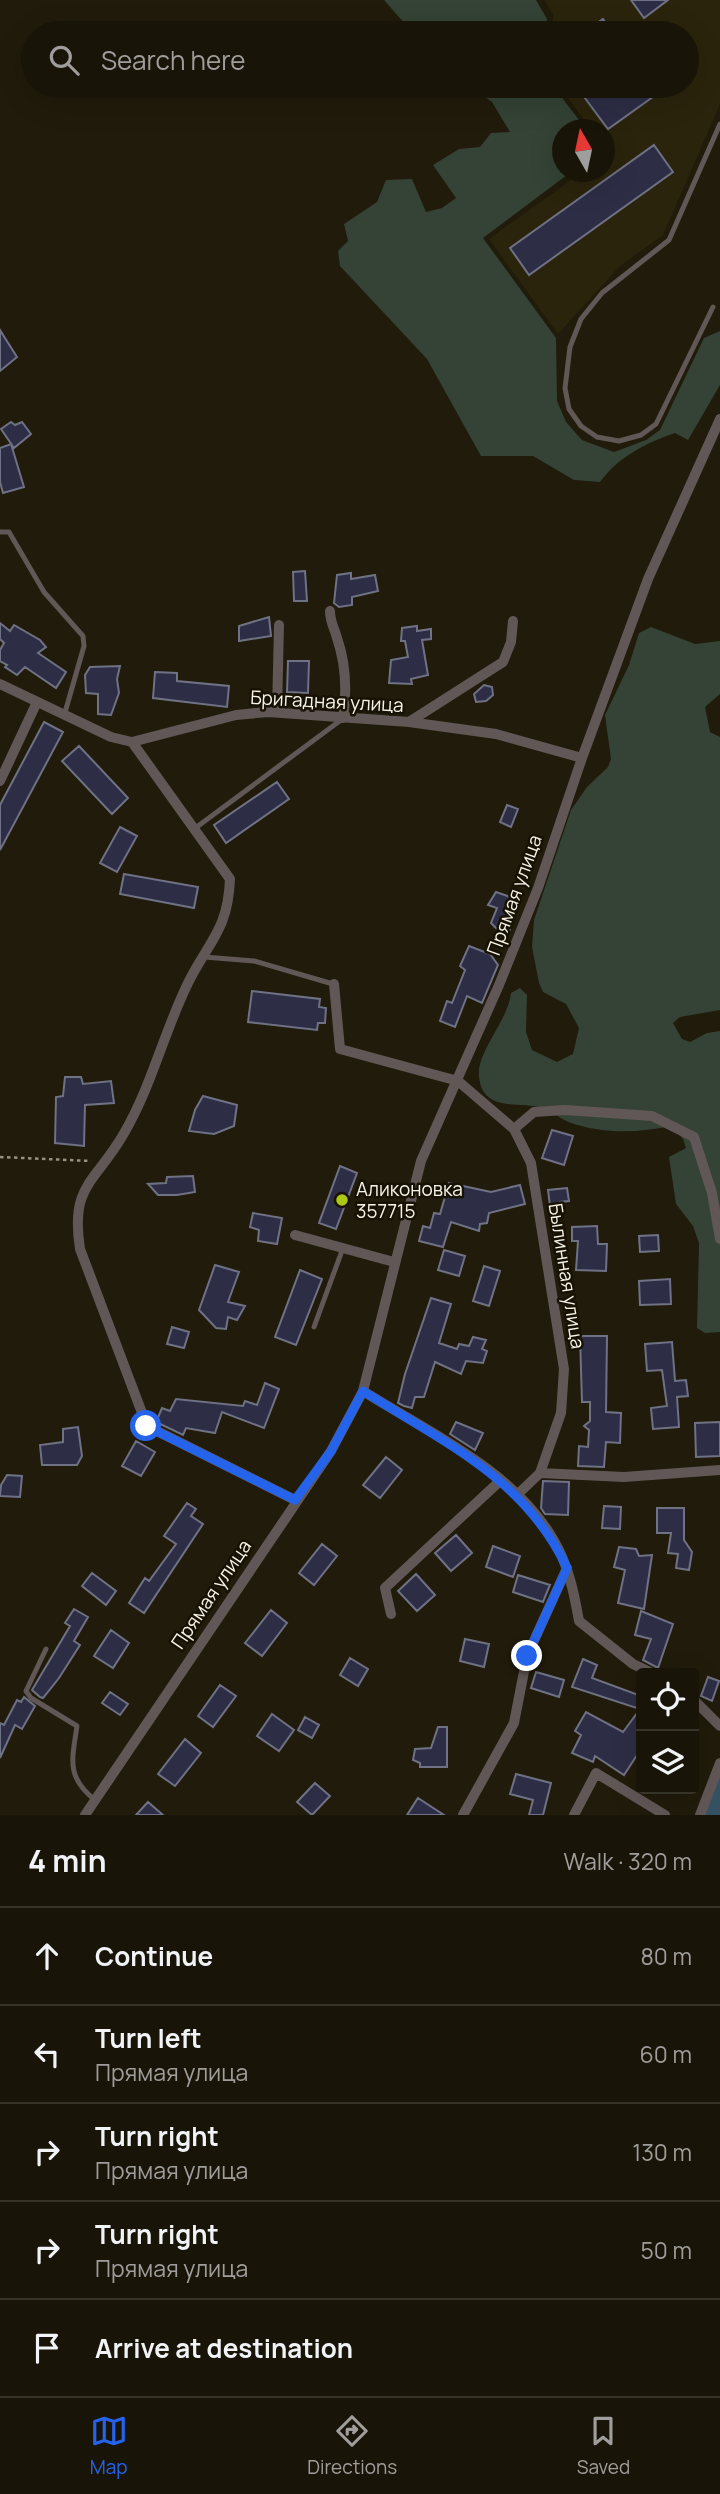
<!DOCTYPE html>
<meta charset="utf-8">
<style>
body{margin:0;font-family:Manrope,sans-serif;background:#211d12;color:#f1f3f6}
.controls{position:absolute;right:21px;bottom:21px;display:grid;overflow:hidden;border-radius:7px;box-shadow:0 7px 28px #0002}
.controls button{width:63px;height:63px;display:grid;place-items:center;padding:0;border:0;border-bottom:2px solid #363329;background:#181408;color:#f1f3f6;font:35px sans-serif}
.compass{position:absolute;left:552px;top:119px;width:63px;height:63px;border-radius:50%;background:#181408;box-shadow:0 7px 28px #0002;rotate:351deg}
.stop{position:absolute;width:21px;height:21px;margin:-16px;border:5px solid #2563eb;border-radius:50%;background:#fff}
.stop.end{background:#2563eb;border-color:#fff;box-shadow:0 2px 7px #0008}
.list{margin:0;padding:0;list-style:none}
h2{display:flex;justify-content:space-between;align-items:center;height:91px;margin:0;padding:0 28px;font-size:30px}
h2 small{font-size:23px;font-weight:400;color:#9f9e9c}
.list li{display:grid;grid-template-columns:46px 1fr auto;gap:21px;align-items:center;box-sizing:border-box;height:98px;padding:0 28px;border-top:2px solid #363329}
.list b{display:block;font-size:26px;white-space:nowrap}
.list p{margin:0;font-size:23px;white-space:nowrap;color:#9f9e9c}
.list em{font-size:23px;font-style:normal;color:#9f9e9c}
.icon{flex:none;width:38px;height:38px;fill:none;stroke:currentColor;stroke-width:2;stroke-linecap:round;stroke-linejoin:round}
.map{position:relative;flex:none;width:720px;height:1815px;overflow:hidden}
.search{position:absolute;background:#181408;box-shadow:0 7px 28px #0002;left:21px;right:21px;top:21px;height:77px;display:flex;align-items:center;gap:18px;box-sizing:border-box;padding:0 24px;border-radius:38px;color:#9f9e9c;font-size:26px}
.sheet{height:581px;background:#181408}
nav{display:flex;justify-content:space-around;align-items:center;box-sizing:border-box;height:98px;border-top:2px solid #363329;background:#181408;font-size:19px;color:#9f9e9c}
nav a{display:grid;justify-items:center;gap:4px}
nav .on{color:#2563eb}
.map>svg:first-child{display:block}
</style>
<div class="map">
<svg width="720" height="1815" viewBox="0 0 720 1815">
<rect width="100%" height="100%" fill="#201b0a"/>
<path fill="#2b240c" d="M545,0H720V104L663,235L620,266L558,334L489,239L582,172H604V130L591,129L559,86H687V33H552L553,15Z"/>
<path fill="#344335" d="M384,0H536L547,19L546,33H413Z
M470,86H553L586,129L562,130V172H569L567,175L483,238L556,338L557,401L566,422L582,440L614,452L646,440L660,430L704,338L720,331V385L688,440L675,433C646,443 618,457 600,482L574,480L533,456H481L427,359L340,266L338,251L348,241L344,224L377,202L386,180L412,179L426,212L442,208L456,198L433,165L459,149L480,147L491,133L510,132L492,102Z
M651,627L695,644L720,641V694L705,707L710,732L720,737V1010L680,1017L673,1023L682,1039L690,1042L707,1033L720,1031V1332L705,1333L697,1328L699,1243L693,1226L676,1204L669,1157L686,1148L683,1139L671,1126C638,1133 604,1134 571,1123C561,1120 553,1111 543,1108C519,1101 483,1113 479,1077C476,1052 508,1021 511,993L520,988L527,995L526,1032L532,1050L557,1062L573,1054L579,1028L566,1004L543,992L539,983L532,947L534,920L571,810L587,787L608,767L611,759L605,715L629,665L639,633Z"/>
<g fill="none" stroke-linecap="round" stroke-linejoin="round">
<path stroke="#355262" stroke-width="24" d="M709,1815L720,1789"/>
</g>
<path fill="#2d2e46" stroke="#6f7184" stroke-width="2" d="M631,0H668L644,18Z
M603,19L613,33H583Z
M576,86H651L657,94L608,129Z
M654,145L673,172L529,275L510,248Z
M0,330L17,357L0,371Z
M11,422L15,425L22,422L31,434L14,448L1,429Z
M11,444L24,487L3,493L0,482V448Z
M305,571L307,601H294L293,572Z
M351,573V579L375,575L378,591L352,597V605L339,607L334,603L337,575Z
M269,617L271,636L239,641V626Z
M0,623L10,631L14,625L40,640L46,647L38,653L66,672L56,688L25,667L17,675L5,667L7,665L0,661V650L4,643L0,639Z
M417,626V631L431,629V639L422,640L428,675L411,679L412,684L389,683L391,660L408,657L405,641H401L402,628Z
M288,661H309L308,693L287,692Z
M120,666L117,679L119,693L111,715L98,714V694L86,693L85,675L90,667Z
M155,672L177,673V681L229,686L227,707L153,698Z
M484,685L492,687L493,695L486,701L476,702L474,694Z
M44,722L63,732L0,850V805Z
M79,746L128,798L112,814L62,761Z
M277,782L289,799L226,843L214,825Z
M507,805L518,809L511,827L500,822Z
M120,827L137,836L117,872L100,863Z
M124,874L198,887L194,908L120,894Z
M496,892L519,900L509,932L496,928L491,923L497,908L488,905Z
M469,946L490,954L498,965L482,1003L467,996L455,1027L440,1021L447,1001L452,1003L465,970L460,966Z
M252,991L320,999L319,1007L326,1008L325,1023H318L317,1030L248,1022Z
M65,1077H81L83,1084L111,1081L114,1103L85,1105L84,1146L55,1143L56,1097L63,1096Z
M203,1096L237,1105L234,1126L214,1134L189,1131L195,1110Z
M552,1130L573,1136L564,1165L542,1158Z
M340,1166L357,1173L336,1229L319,1223Z
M193,1176L195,1192L177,1195H158L148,1184L166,1183L167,1177Z
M449,1183L491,1192L520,1185L525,1204L489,1213L487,1223L480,1224L479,1231L451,1222L443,1247L419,1241L423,1226L430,1228L434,1213L440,1214Z
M567,1188L569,1201L560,1202L561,1213L551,1214L548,1190Z
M253,1213L282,1218L277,1244L258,1241L259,1230L250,1227Z
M597,1226L598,1244H607L606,1271L576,1270L578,1241H572V1227Z
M658,1235L659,1251L640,1252L639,1236Z
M444,1250L465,1256L459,1276L438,1270Z
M215,1265L239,1272L228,1302L245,1306L237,1320L228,1317L226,1329L216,1328L199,1310Z
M484,1266L500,1271L489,1306L473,1301Z
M300,1270L322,1279L296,1345L275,1337Z
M670,1279L671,1304L640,1305L639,1281Z
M431,1298L451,1304L439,1343L457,1349L459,1344L469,1346L473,1337L486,1340L482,1349L487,1351L483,1363L466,1361L461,1374L435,1362L424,1397H415L412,1408L404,1406L398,1403L405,1374Z
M172,1327L189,1332L184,1348L167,1344Z
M580,1336H607L606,1412L621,1413L620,1443L606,1442L604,1467L578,1466L579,1446L588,1447L589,1430L584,1426L590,1421V1402H582Z
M672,1342L675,1381L686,1380L688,1396L677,1397L679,1427L653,1429L651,1408L667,1406L662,1370L647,1371L645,1344Z
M265,1383L279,1389L264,1428L222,1412L215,1433L186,1428L183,1435L156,1422L162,1408L170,1411L176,1399L243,1406L245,1401L257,1405Z
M456,1422L483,1433L475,1450L450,1434Z
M720,1422V1456L696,1457L695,1423Z
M78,1427L82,1456L77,1465H42L40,1445L63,1442V1429Z
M136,1441L155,1452L141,1476L122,1466Z
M386,1457L402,1470L380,1498L363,1485Z
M7,1475L22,1476L20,1497L0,1496L1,1485Z
M543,1481L569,1482L568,1515L545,1514L541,1508Z
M187,1503L196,1509L191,1516L203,1524L144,1613L129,1603L145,1578L149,1581L176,1544L164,1536Z
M604,1506L621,1507L620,1529L602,1528Z
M657,1508H684V1540L692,1552L689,1570L676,1568L678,1554L668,1553L671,1533H657Z
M456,1535L472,1553L451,1571L435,1553Z
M322,1544L337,1556L314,1585L299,1573Z
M493,1546L520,1556L513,1577L486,1567Z
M619,1547L636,1549L639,1556L652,1555L644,1609L618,1603L625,1570L614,1567Z
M92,1573L116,1591L106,1605L82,1586Z
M416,1574L435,1595L417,1611L398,1591Z
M518,1575L550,1585L543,1602L513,1592Z
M74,1609L88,1617L74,1641L80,1645L59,1678L43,1698L40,1697L32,1690L70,1626L65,1623Z
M271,1610L287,1623L262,1656L245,1643Z
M641,1611L673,1624L658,1668L643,1660L651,1639L635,1635Z
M111,1630L129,1643L113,1668L94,1656Z
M465,1639L489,1644L484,1667L460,1661Z
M350,1658L368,1669L358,1686L340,1675Z
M583,1659L597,1665L592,1678L641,1696V1749L624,1775L595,1756L593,1762L572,1753L581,1735L575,1731L586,1712L623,1732L640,1709L572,1687Z
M536,1672L564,1680L559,1697L531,1688Z
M708,1677L719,1681L712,1701L701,1696Z
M220,1685L236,1696L213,1727L198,1716Z
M110,1692L128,1704L120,1715L102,1703Z
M24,1697L35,1706L22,1729L15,1725L0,1758V1723L4,1725L17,1700L21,1702Z
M272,1714L294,1730L279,1751L257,1736Z
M305,1717L319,1725L312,1738L298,1730Z
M438,1727H447V1767H420V1763L413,1760L415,1749L431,1748Z
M185,1739L201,1753L175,1786L158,1774Z
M516,1774L551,1783L543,1815H529L533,1800L510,1794Z
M315,1783L330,1796L312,1815L297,1802Z
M418,1798L444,1815H407Z
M148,1802L163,1815H136Z"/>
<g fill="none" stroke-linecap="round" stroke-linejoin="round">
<path stroke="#959183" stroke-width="2.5" stroke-dasharray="3.5 3.5" stroke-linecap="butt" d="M0,1157L91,1161"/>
<path stroke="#615756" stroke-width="5" d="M713,307L656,424L641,435L619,441L597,437L581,426L569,409L565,388L570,347L581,319L602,293L669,240L720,124
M0,532H9L44,592L83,636L84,646L64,716
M194,829L341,720
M204,957L254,961L333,984
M314,1327L343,1248
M46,1649L26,1691L31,1698L77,1726C72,1760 66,1777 95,1800"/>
<path stroke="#615756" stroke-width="10" d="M330,611C330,622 334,627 337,638C346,664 347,691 343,718
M0,684L111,737L132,742L236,715L268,712L409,722L496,734L582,758
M277,712L279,625
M409,722L503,662L511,642L513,621
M132,742L230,879C228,929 210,940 189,981C164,1031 152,1086 123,1135C95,1183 70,1185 80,1249L147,1426L295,1500
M0,781L37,702
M334,984L340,1049L458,1081L514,1129L531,1163L564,1369L561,1413L540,1473L518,1494
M514,1129L534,1112L565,1110L652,1116L694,1137L712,1193L720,1239
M295,1235L394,1262
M363,1391C428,1432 513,1470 553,1539C568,1564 574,1592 579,1621L633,1664L652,1673
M540,1473L624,1477L720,1470
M391,1614L385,1588L501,1480
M694,1700L720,1726
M85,1815L331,1451L363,1391L421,1161L499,985L538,888L582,758L648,579L720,419
M463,1815L514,1723L527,1656L567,1568
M574,1815L596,1773L665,1815
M700,1815L720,1763"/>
</g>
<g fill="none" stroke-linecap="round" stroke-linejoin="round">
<path stroke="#2563eb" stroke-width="9" d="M146,1426L295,1500L331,1451L363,1391C443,1442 525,1478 567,1568L527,1656"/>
</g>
<circle fill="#abc615" stroke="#171203" stroke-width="2.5" cx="342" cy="1200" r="7"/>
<g text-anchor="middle" stroke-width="5" stroke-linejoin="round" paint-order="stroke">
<g font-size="19" fill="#f6f3e8" stroke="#171203">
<text transform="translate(327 701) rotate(3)" y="7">Бригадная улица</text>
<text transform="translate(514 895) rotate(-70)" y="7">Прямая улица</text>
<text transform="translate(567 1276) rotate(81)" y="7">Былинная улица</text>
<text transform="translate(211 1594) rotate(-56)" y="7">Прямая улица</text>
</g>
<g font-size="19" fill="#f6f3e8" stroke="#171203" text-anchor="start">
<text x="356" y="1196">Аликоновка<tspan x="356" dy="22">357715</tspan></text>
</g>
</g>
</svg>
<div class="controls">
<button><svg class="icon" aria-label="locate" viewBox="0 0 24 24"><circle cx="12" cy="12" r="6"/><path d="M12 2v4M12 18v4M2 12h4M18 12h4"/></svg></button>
<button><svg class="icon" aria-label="layers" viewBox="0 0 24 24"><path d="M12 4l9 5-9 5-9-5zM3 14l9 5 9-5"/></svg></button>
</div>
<svg class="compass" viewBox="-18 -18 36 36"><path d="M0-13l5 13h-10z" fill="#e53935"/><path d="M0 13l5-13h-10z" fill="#9f9e9c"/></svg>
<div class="stop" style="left:146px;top:1426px"></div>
<div class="stop end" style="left:527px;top:1656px"></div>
<div class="search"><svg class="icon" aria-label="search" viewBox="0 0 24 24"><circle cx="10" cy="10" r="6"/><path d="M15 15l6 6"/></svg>Search here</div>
</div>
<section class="sheet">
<h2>4 min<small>Walk · 320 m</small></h2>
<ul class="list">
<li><svg class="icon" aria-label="ahead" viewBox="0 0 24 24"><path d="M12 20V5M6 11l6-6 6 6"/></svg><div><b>Continue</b></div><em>80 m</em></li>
<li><svg class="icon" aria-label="left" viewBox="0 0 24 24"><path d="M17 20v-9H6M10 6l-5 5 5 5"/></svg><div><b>Turn left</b><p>Прямая улица</p></div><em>60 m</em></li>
<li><svg class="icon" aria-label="right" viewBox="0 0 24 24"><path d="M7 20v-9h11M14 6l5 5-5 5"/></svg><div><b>Turn right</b><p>Прямая улица</p></div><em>130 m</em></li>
<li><svg class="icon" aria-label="right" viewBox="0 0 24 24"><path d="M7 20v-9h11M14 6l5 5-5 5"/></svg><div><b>Turn right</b><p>Прямая улица</p></div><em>50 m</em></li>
<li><svg class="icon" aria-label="arrive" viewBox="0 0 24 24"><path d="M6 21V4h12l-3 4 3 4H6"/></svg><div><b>Arrive at destination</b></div></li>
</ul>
</section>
<nav>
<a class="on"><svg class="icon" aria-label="map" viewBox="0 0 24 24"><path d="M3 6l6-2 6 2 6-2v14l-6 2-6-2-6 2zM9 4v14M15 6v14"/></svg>Map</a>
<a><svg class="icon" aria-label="directions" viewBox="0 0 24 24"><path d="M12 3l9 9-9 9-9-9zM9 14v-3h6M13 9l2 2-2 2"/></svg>Directions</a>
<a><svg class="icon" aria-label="saved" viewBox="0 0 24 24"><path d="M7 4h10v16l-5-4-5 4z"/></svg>Saved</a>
</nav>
